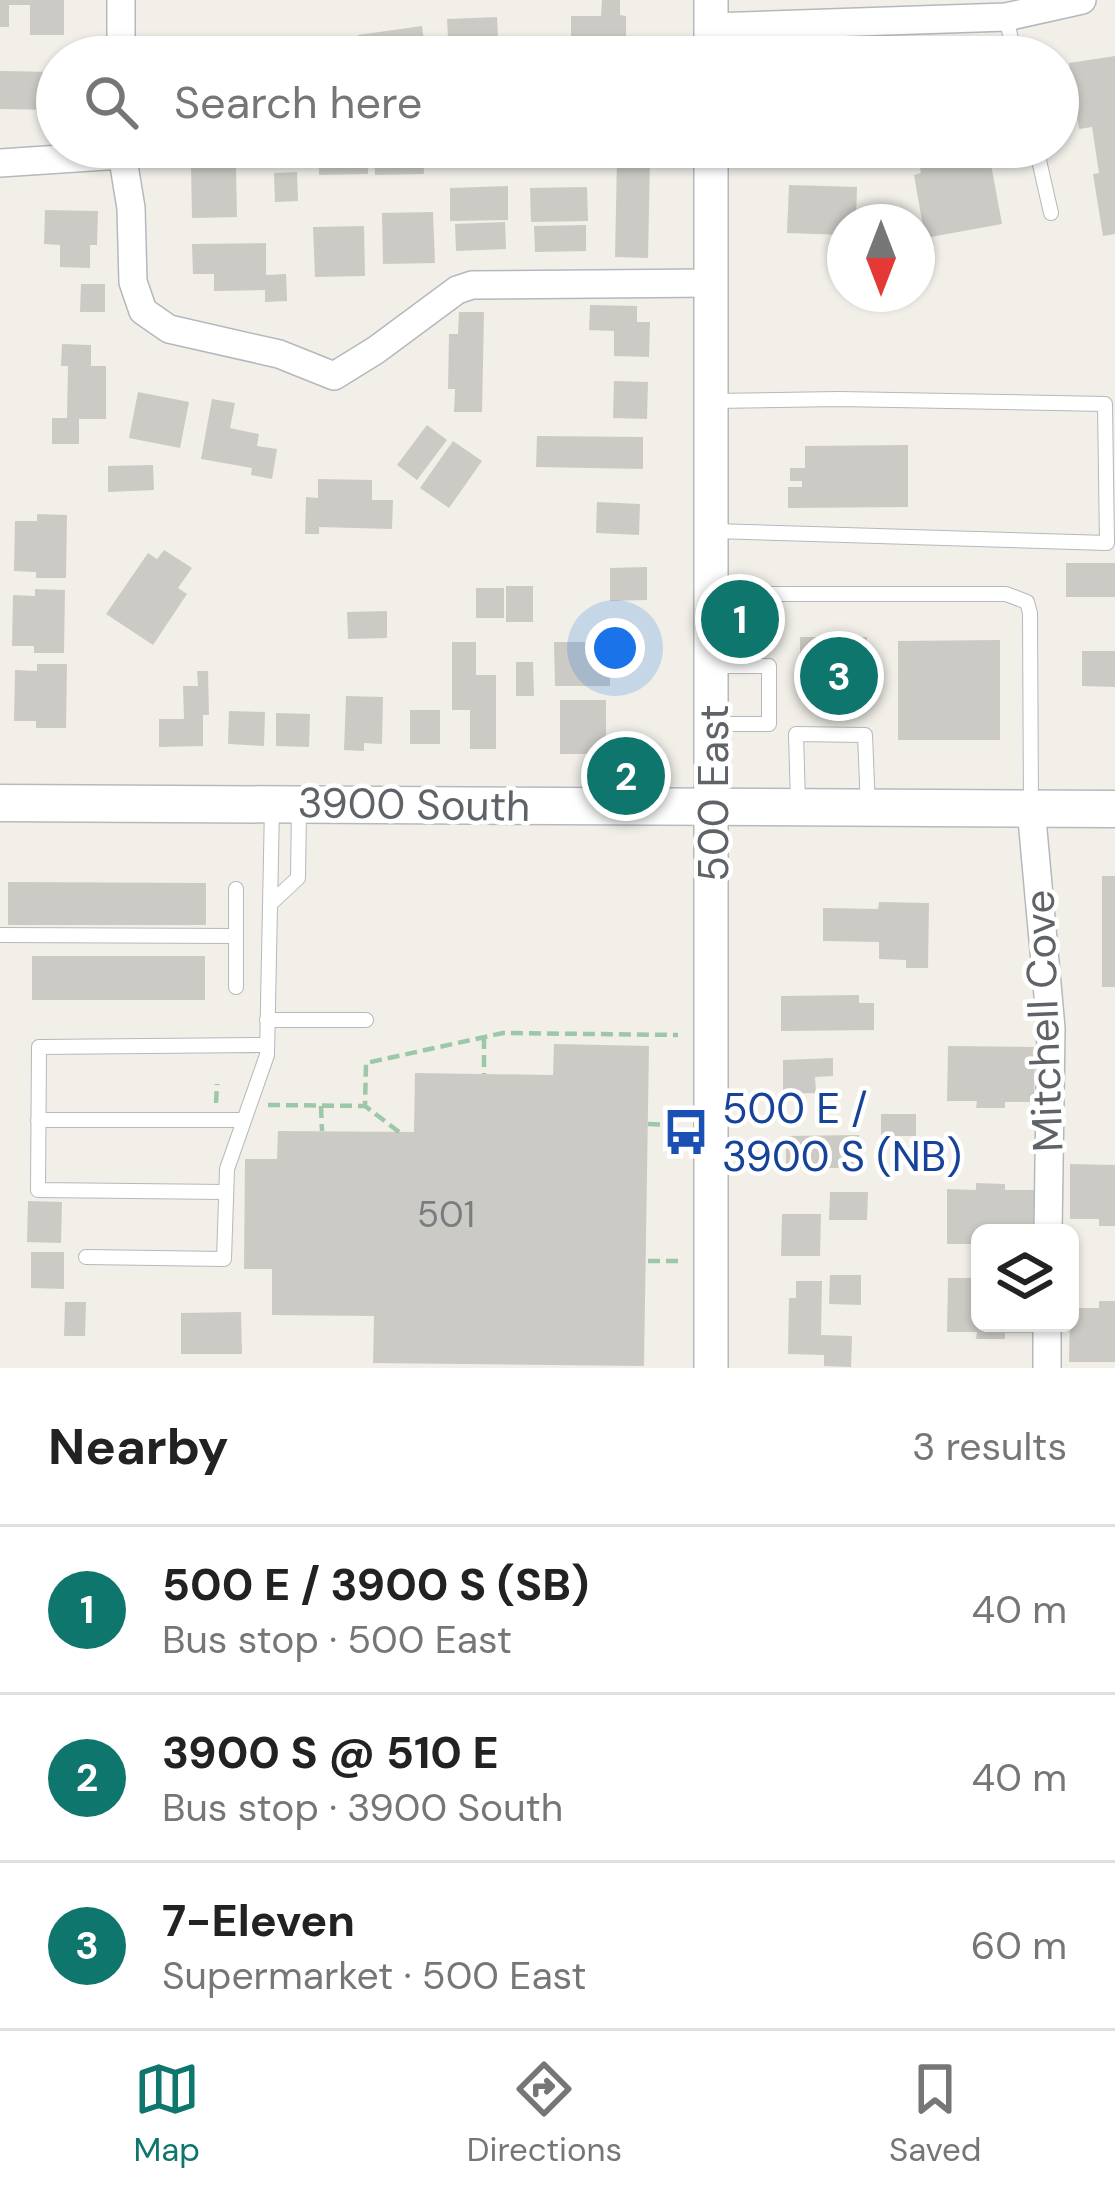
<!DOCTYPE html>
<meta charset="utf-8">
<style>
body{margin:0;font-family:"DM Sans",sans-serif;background:#f6f6f6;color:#222}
.controls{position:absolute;right:36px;bottom:36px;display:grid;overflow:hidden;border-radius:18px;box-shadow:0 3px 9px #0004}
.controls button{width:108px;height:108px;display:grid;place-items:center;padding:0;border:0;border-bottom:3px solid #e0e0e0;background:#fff;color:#222;font:60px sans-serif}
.compass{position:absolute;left:827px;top:204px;width:108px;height:108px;border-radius:50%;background:#fff;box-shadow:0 3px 9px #0004;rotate:180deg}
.you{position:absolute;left:615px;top:648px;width:42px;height:42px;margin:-30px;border:9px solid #fff;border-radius:50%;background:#1a73e8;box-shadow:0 0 0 18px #1a73e833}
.badge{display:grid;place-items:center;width:78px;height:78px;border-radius:50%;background:#0f766e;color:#fff;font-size:39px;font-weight:700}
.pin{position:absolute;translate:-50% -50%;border:6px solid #fff;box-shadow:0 3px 12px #0006}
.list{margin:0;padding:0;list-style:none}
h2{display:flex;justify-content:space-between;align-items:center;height:156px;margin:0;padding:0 48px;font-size:51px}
h2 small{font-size:39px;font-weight:400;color:#767676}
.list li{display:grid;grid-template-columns:78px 1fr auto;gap:36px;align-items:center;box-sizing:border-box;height:168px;padding:0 48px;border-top:3px solid #e0e0e0}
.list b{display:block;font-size:45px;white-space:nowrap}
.list p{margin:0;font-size:39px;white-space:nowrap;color:#767676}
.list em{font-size:39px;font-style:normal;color:#767676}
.icon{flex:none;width:66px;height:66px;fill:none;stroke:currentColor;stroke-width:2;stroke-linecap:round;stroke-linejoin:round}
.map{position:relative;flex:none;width:1115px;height:1368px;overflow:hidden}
.search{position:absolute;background:#fff;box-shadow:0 3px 9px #0004;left:36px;right:36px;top:36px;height:132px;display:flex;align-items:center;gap:30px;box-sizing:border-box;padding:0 42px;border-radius:66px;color:#767676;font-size:45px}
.sheet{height:660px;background:#fff}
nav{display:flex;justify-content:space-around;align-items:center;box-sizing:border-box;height:168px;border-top:3px solid #e0e0e0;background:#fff;font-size:33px;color:#767676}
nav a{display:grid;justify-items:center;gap:6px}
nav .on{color:#0f766e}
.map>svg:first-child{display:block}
</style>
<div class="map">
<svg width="1115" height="1368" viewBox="0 0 1115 1368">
<rect width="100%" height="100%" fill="#f1efe8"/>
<path fill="#cccac5" d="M0,0H64V35H30V5H9V27H0Z
M602,0H620V15L626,16V57H522V42L571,41V16H601Z
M497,17L499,57H449L447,19Z
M422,26L426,57H361L358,35Z
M347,45L348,57H269L268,53Z
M1115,56V234L1103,236L1093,174L1099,173L1092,127L1079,129L1069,63Z
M0,71L57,72V110L0,109Z
M319,147H368V174L319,175Z
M395,147H423L424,174L375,175L374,148Z
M916,147H976L978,161L990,159L1002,224L925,238L914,175L921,173Z
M217,152H244L245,166H236L237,217L192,218L191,166H217Z
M617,158L650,159L648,258L615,257Z
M297,172L298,201L275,202L274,173Z
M789,185L857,187L856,222H845V235L787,233Z
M508,186V220L450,221V188Z
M587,187L588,221L531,222L530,188Z
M45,210L98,211L97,245H90V268L60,267V245L44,244Z
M433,212L435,263L383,264L382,213Z
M505,222L506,249L456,251L455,224Z
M586,225V251L535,252L534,226Z
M364,226L365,276L315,277L313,227Z
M266,243V275L286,274L287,301L265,302V290L214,291V274H193L192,244Z
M81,284H105V312H80Z
M590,305L637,306V322H650L649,357L614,356V331L589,330Z
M459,312H484L482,412H454L455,389H448L449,334H458Z
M62,344L91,345V366H106V419H79V444H52V418H67L68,366H61Z
M614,381L648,382L647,419L613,418Z
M138,392L189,402L180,448L129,438Z
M212,399L235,403L230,428L259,434L257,446L277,449L272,479L251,475L252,468L201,459Z
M427,425L447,440L417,480L397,465Z
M537,436L643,437V469L536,467Z
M453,441L482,461L449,508L420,488Z
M908,445V507L788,508V487H802V481H790V468H805V446Z
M153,465L154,490L108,492V466Z
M318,479L372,480V500H393L392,529L319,527V534H305L306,497L318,498Z
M597,502L640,504L639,535L596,533Z
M37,514L67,515L66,578H36V572L14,571L15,521H37Z
M164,550L192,568L178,588L187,594L153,645L106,614L148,553L157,559Z
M1066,563H1115V597H1066Z
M647,567V600L610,601V568Z
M506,586H533V622H506Z
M476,588H504V618H476Z
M35,589L65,590L64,653H34V646H12L13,595L35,596Z
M387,611V638L348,639L347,612Z
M800,637H867V688H800Z
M1000,640V740H898V641Z
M452,642H476V675H496V749H470V710H452Z
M554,642H610V686H555Z
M1082,651H1115V687L1082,686Z
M516,662H533L534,696H516Z
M37,664H67L66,728H36V721H14L15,670L37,671Z
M197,671H208L209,715H203V746L159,747V719H184L183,686H198Z
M346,696L383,697L382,744L364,743V751L344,750Z
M560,700H606V754H560Z
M410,710H440V744H410Z
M229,711L265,712L264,746L228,744Z
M276,713L310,714L309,747L276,746Z
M1102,876H1115V987H1102Z
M8,882L206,883V925H8Z
M879,902L929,903L928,968H906V960L879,959V942L823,941V908L878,909Z
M32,956H205V1000H32Z
M859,995V1003H874V1030L781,1031V996Z
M554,1044L649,1046L644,1366L373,1363L374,1316L272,1315V1269H244L245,1159H277L278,1131L414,1132L415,1073L553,1075Z
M948,1046L1035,1047L1034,1102H1005V1108H976L977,1101H947Z
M833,1058V1076L815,1077L816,1093L783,1094V1060Z
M881,1114H916V1136H881Z
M859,1135V1168H786V1136Z
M1070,1164L1115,1165V1226H1099V1219H1070Z
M976,1183L1005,1184V1190H1034V1233H980V1244H947V1189L976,1190Z
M830,1192H868L867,1220H829Z
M28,1201L62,1202L61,1243L27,1242Z
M782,1214H821L820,1256H781Z
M31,1252H64V1289L31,1288Z
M830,1275H861V1305L829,1304Z
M948,1278H980V1323H1034V1333H1005V1339H976L977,1332H947Z
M796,1281H822L821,1335L852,1336L851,1367L824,1366V1355L788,1354L789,1298H796Z
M1099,1301H1115V1362H1069L1070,1308H1099Z
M65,1302H86L85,1336H64Z
M241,1312L242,1354H181V1313Z"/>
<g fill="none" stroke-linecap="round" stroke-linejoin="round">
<defs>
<path id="service" d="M1006,17L1015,57
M829,57V23
M1036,147L1051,213
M826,150V147
M713,531L1107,543L1105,404L839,399L713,401
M713,594H1006L1027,602L1030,613L1031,808
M713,724H769V666H714
M798,802L796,734L865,735L868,808
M236,889V987
M270,904L298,878L299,808
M0,935L236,936
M267,1020H366
M38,1120H244
M226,1192L38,1190L39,1047L267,1045
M86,1257L224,1259L227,1169L267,1055L272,807"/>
<path id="minor" d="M121,0V57
M711,27L1006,17L1082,0
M121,147L131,208L133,282L143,311L169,329L279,354L334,376L376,350L457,290L472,285L711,283
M0,163L121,155
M1031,808L1051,1028L1048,1233
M1047,1368V1323"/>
<path id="tertiary" d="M711,0V57
M711,1368V147"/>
<path id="secondary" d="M0,803L1115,809"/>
</defs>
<use href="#service" stroke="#b5b8bc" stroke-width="16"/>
<use href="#minor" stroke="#b5b8bc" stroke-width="30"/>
<use href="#tertiary" stroke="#b5b8bc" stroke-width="36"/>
<use href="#secondary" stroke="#b6babf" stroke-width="39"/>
<path stroke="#9cc7a9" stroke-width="4.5" stroke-dasharray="12 6" stroke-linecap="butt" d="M484,1037V1074
M216,1103L217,1084
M268,1105L365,1106
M321,1106L322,1131
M648,1124L678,1125
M399,1132L365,1106L366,1063L503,1033L678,1035
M648,1261H678"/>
<use href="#service" stroke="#fff" stroke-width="14"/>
<use href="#minor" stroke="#fff" stroke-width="27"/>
<use href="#tertiary" stroke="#fff" stroke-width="33"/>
<use href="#secondary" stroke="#fff" stroke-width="36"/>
</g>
<defs>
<symbol id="bus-bare" viewBox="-9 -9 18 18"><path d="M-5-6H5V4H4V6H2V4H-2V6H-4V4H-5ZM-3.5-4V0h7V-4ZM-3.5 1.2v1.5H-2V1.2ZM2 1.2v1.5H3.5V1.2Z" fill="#1a4fb4" stroke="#fff" stroke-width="2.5" paint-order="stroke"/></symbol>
</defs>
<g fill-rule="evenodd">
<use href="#bus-bare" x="653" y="1099" width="66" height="66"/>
</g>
<g text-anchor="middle" stroke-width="9" stroke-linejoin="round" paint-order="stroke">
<g font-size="36" fill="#7a7d7f">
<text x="446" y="1227">501</text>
</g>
<g font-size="42" fill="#5f6368" stroke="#fff">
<text transform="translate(713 793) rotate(-90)" y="15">500 East</text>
<text transform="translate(414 804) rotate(1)" y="15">3900 South</text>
<text transform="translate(1043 1021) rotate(-92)" y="15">Mitchell Cove</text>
</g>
<g font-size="42" fill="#164399" stroke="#fff" text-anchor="start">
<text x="722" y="1123">500 E /<tspan x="722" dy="48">3900 S (NB)</tspan></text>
</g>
</g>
</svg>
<div class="controls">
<button><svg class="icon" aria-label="layers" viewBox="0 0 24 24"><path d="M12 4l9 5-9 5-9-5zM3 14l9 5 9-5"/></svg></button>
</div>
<svg class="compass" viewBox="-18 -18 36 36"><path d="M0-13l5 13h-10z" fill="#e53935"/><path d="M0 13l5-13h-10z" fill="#767676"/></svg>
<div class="you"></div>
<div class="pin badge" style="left:740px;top:619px">1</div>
<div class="pin badge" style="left:626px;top:776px">2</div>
<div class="pin badge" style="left:839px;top:676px">3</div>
<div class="search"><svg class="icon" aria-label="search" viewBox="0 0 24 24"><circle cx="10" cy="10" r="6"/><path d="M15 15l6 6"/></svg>Search here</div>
</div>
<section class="sheet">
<h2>Nearby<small>3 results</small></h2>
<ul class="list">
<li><span class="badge">1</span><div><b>500 E / 3900 S (SB)</b><p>Bus stop · 500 East</p></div><em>40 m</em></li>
<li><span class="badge">2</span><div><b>3900 S @ 510 E</b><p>Bus stop · 3900 South</p></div><em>40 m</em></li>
<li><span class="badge">3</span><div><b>7-Eleven</b><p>Supermarket · 500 East</p></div><em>60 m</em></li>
</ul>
</section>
<nav>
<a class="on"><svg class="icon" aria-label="map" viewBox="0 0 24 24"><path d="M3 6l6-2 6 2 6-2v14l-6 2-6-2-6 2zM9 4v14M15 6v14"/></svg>Map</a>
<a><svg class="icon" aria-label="directions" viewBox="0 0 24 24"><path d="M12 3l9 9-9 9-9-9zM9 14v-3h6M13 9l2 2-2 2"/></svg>Directions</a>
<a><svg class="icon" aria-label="saved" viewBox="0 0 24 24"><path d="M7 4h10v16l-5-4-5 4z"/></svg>Saved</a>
</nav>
